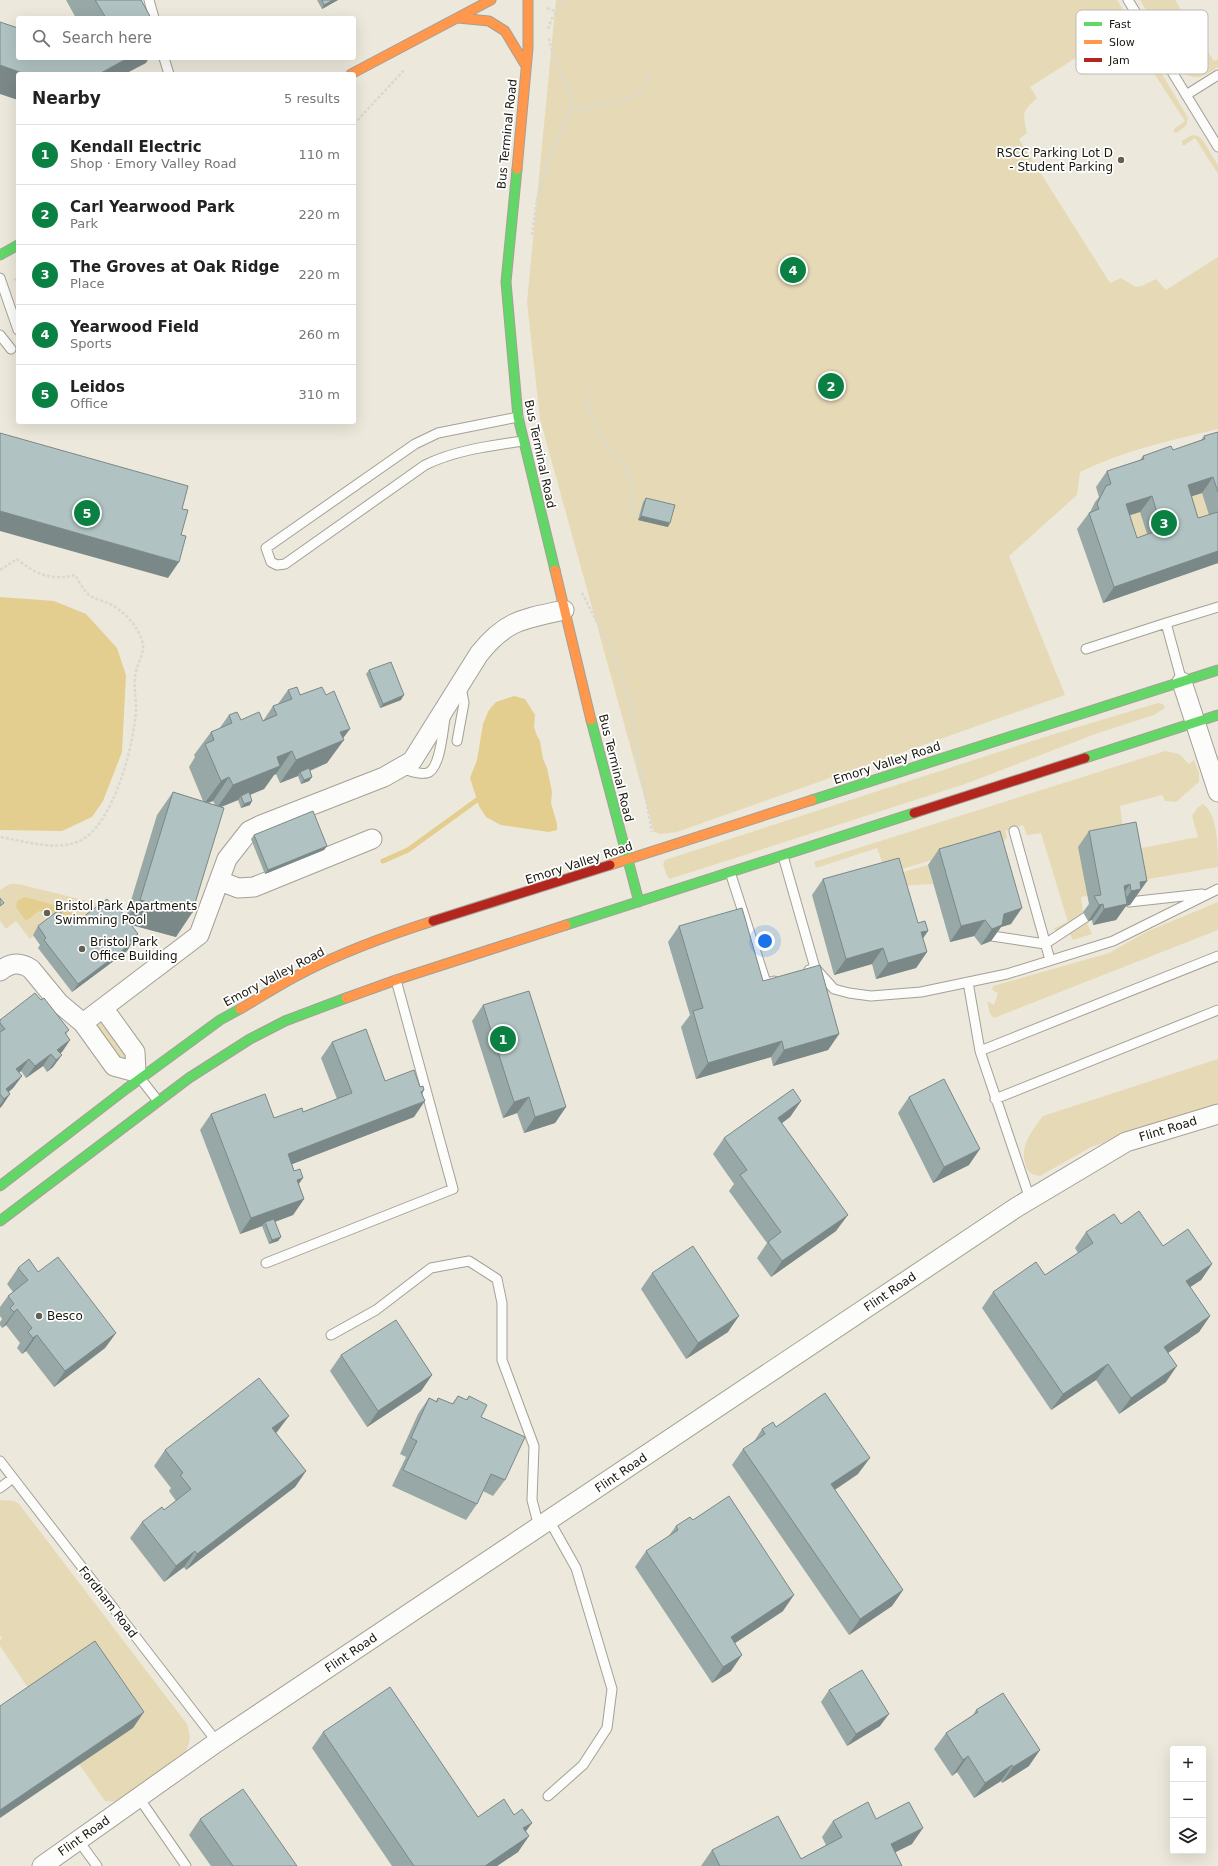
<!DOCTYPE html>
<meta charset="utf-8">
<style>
body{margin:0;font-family:"DejaVu Sans",sans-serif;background:#f6f6f6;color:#222}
.controls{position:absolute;right:12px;bottom:12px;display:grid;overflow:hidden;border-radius:4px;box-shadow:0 4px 16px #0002}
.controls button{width:36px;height:36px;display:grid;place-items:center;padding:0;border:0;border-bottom:1px solid #e0e0e0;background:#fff;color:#222;font:20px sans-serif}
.you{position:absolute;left:765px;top:941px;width:14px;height:14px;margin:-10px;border:3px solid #fff;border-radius:50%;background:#1a73e8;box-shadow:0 0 0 6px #1a73e833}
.badge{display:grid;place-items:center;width:26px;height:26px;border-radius:50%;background:#0b8043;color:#fff;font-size:13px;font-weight:700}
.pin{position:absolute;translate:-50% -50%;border:2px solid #fff;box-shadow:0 1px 4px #0006}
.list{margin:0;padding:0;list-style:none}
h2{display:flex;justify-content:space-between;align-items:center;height:52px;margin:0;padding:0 16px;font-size:17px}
h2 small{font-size:13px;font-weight:400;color:#767676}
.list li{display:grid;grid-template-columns:26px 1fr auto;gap:12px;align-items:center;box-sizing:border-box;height:60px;padding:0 16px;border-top:1px solid #e0e0e0}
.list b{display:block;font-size:15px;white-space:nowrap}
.list p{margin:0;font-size:13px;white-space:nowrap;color:#767676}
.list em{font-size:13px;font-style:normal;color:#767676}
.icon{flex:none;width:22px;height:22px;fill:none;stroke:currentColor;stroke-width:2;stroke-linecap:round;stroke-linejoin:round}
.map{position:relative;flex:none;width:1218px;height:1866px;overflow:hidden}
.search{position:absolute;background:#fff;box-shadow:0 4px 16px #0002;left:16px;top:16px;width:340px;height:44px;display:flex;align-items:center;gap:10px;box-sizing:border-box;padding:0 14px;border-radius:4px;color:#767676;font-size:15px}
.panel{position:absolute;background:#fff;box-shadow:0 4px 16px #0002;left:16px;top:72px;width:340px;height:352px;border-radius:4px}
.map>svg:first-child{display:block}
</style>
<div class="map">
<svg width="1218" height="1866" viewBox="0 0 1218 1866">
<rect width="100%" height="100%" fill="#ece8db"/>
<path fill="#e6dab6" d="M556,0H1117L1135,29L1134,37L1127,43L1122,44L1115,33L1030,87L1037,98C1021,112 1023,114 1027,133L1019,139L1110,283L1121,278L1136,287L1142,286L1156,279L1166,290L1218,257V429C1171,440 1123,451 1080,472L1077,495L1009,556L1065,695L677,832L661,834L654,832L540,419L527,302Z
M1140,0H1175L1214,61L1218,59V67C1207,74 1198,82 1185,74Z
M1145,57H1149L1153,59L1188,118L1186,126L1176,133L1174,132V129L1185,121L1146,61L1135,68L1132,67L1133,65Z
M1192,135L1198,136L1202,139L1218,165V174L1195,138L1185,145H1182V141Z
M1202,493L1213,526L1187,534L1177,501Z
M1140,512L1151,545L1126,554L1115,520Z
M1158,703L1163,704L1165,708L1154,715L1098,733L965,784L679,876L670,879L667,876L663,864L665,860L1051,735Z
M1165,751L1179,754L1189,764L1194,760L1199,773V782L1176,802L1165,801L1162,795L1120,806L1123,828L1087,896L1081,897L1083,912L1081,916L1057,932L1054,928L1068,922L1041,833L1027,835L1023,825L1005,831L1007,837L1004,842L949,855L895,871L884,867L877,848L816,868L814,862Z
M1203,804C1218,814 1218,849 1218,867L1137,881L1131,850L1198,837L1192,816L1197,808Z
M928,865L933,884L899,886L896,874Z
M10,884H18L96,903L101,907L66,934H33L34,936L30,939L16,921L6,929L0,921V890Z
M1218,902V930L994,1018L990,1014L987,1001L994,1005L998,993L992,990L993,986L1109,953L1148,931Z
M1087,923L1092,934L1073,940L1070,934Z
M101,1022H103L131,1058L122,1061L98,1029V1025Z
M1218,1059V1105L1091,1147L1040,1176C1031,1175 1027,1172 1025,1163C1020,1145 1032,1131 1043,1116Z
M0,1500L14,1501L19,1504L187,1724L190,1736L189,1743L184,1756L117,1802L105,1801L103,1798L79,1764L0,1646V1640L2,1638L0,1635Z"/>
<path fill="#e3ce90" d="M0,597L54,601L86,614L117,648L126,675L122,752L103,801L92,817L62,831L0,830Z
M514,696L525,699L535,715L534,727L537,736L540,741L543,759L547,768L552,792L551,803L557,824V830L549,832L501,825L486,817L479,806L470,778L477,760L483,724L489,710L496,702Z
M25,897L72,910L77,915L68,922L66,918L39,911L26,921L16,907L17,901Z"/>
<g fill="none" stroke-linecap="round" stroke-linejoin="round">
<path stroke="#e3ce90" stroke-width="5" d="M383,861L408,850L477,800"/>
<defs>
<path id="lane" d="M149,0L154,18
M1128,0L1218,147
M164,58L169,74
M1186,95L1218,75
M0,278L18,330
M0,335L11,349
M518,417L438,433L415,444L266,548L271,562L277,565L285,564L425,465C456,450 489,446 523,441
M1086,649L1166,623
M1182,682L1166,623L1218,607
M457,741L464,703L461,687
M402,769C409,770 419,775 427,773C440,770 443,730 445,718
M1014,831L1050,960
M783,856L815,968L809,970
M730,872L766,983L774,981
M1129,902L1202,894
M992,936L1045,944L1086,917
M816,969L834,989L849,993L871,996L921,992L1007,974L1113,941L1218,889
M968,982L980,1051L1030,1199
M980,1051L1218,956
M140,1078L158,1101
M995,1099L1218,1010
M266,1263L453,1189L396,980
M331,1335L376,1310L431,1268L469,1261L497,1279L502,1303V1360L534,1446L532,1500L539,1527
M0,1461L217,1742
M0,1488L13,1478
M548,1796L583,1765L607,1728L612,1689L576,1568L549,1520
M139,1798L186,1866
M78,1840L97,1866"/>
<path id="street" d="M1182,682L1218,792
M220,881L238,888L254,887L372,839
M0,971C10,963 19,961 31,969L59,1003L83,1023L114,1066L136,1072L135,1052L104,1009
M83,1023L199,935L227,859L249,831L261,825L384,777L412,761L479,654C506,620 523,619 564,610
M42,1866L217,1742L1017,1207L1126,1142L1218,1114"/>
<path id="fast" d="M517,169L506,282L518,417L555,570
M0,255L18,245
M591,720L639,902
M1085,758L1218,715
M812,800L1218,670
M566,925L914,813
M0,1186L126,1089L220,1020L240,1009
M0,1221L189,1078L250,1039L285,1021L346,998"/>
<path id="slow" d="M458,18L489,21L505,31L526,66
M351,74L491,0
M517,169L528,48V0
M555,570L591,720
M610,865L812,800
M346,998L396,980L566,925
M240,1009C261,997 282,983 304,972C345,951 389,935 433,921"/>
<path id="jam" d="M914,813L1085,758
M433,921L610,865"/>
</defs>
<use href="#lane" stroke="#a4a097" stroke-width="11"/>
<use href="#street" stroke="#a4a097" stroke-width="21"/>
<use href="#fast" stroke="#a4a097" stroke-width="11"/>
<use href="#slow" stroke="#a4a097" stroke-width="11"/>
<use href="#jam" stroke="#a4a097" stroke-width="11"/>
<path stroke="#d9d8d3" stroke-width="2.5" stroke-dasharray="3 2" stroke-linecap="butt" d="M547,8L557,12
M548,29L551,20L565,0
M571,110C588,107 638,102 646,85C648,81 646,77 645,73
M354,124L405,69
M532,235L537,199L550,155L571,110V94L553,55L549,38
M14,280L18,278
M589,390L586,402L601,438L622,461L629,477L634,511L639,515
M0,570L17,559C35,574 51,581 75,575C79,582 83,589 89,595C95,599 102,601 108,603C123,610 137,625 142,640C146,653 138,660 136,672C133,684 136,696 136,708C135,743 114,821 83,839C60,853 25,841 0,837
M582,593L617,661L629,698L639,763L652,832"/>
<use href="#lane" stroke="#fcfcfa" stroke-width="9"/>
<use href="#street" stroke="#fcfcfa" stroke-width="19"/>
<use href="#fast" stroke="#63d668" stroke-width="9"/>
<use href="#slow" stroke="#ff974d" stroke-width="9"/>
<use href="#jam" stroke="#b3261e" stroke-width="9"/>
</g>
<path fill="#97a8a7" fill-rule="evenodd" d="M66,0H141L151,18H76Z
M317,0H338L322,9Z
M1218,432V563L1103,603L1077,529L1089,513L1090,512L1095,502L1099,497L1096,487L1107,471L1140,460L1143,456L1173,450L1201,440L1204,436ZM1202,493L1209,515L1198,518L1192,496ZM1140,512L1147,534L1137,538L1130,515Z
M646,498L668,527L638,520L643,502Z
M369,670L401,700L380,708L366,674Z
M288,690L300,695L343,738L327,763L310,771L312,777L309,781L301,784L298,776L280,783L276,774L274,775L264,789L250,795V805L241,808L238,800L221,807L176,937L132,925V942L127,951L72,992L38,948L40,945L33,935L38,926H71L114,908L126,917L157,815L173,792L203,801L189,767L195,757L194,755L211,732L219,729L229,715L241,720L263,721L273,706L278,704ZM213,801L215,805L208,803Z
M1089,831L1147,881L1130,905L1126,906L1116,920L1093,925L1092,920L1088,921L1083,912L1089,904L1078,847Z
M254,835L327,846L324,850L265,874L251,839Z
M939,849L1011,924L1001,927L991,941L981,945L974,936L950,942L928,865Z
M823,879L918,923L928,931L923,938L927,952L916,968L876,979L872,964L834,975L812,895Z
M679,926L763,981L839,1034L828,1050L773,1066L771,1057L696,1079L681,1027L690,1015L668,942Z
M41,1000L69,1030L66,1034L70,1040L62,1052L60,1053L53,1067L47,1072L43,1066L26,1078L21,1071L19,1073L22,1076L13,1088L9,1092L10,1094L0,1108V1020Z
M483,1005L566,1107L555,1123L524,1133L517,1113L503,1118L472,1021Z
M332,1042L385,1081L420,1087L424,1090L422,1094L414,1117L292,1164L304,1199L293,1215L275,1222L281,1237L278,1241L269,1244L262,1226L240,1234L200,1130L211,1114L274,1118L303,1112L337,1099L321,1058Z
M909,1097L969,1165L933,1183L898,1113Z
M801,1101L790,1117L782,1123L836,1231L771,1277L757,1258L767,1243L729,1191L734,1184L713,1154L724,1138Z
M1121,1224L1163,1246L1212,1264L1201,1280L1190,1287L1210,1316L1199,1332L1168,1353L1166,1382L1119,1414L1096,1380L1051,1410L982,1308L993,1292L1045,1275L1078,1253L1075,1248L1086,1232Z
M18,1268L38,1272L116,1333L105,1348L54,1387L26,1351L22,1354L17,1348L20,1343L6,1325L2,1328L0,1325V1322L2,1319L0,1316V1307L8,1296L13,1292L7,1284Z
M652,1273L728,1332L686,1359L641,1289Z
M341,1355L432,1375L421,1391L367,1427L330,1371Z
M458,1396L466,1400L469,1396L481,1417L505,1480L493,1496L483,1491L477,1504L466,1520L392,1486L406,1457L400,1454L418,1414L429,1398L436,1401L438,1398L452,1404Z
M776,1427L858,1474L835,1490L903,1590L892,1606L849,1635L732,1465L743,1449L753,1443L762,1429Z
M277,1432L276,1433L306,1471L295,1487L186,1570L184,1567L164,1582L130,1538L142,1522L164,1510L176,1501L169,1491L171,1488L154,1466L165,1450Z
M693,1520L783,1611L735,1643L731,1671L712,1683L635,1567L646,1551L668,1537L676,1526Z
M829,1690L880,1726L847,1746L821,1702Z
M976,1710L1029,1766L1002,1783L1001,1781L974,1798L957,1772L952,1776L934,1749L946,1733L973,1715Z
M323,1732L478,1817L514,1815L532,1823L526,1831L529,1836L518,1852L497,1866H392L312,1748Z
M200,1819L297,1866H211L189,1835Z
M876,1819L912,1844L895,1852L902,1866H701L712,1850L801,1859L826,1845L822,1837L833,1821Z"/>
<path fill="#7b8888" d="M333,0H338L322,9L324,5Z
M128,58H149L146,63L125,74H99Z
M0,65L25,74H18V100L0,94Z
M1213,477L1202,493L1177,501L1188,485Z
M1152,496L1140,512L1115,520L1126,504Z
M0,511L179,562L168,578L0,531Z
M641,516L670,523L668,527L638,520Z
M1218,551V563L1103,603L1114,587Z
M404,695L401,700L380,708L383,704Z
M350,729L341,741L344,740L327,763L301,774L300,772L298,776L280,783L296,760L340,732Z
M292,751L276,774L274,775L264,789L242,798L241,796L238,800L216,809L233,785L277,757Z
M229,777L213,801L204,804L221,781Z
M312,777L309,781L301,784L304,780Z
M252,801L250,805L241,808L244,804Z
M327,846L324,850L265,874L268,870Z
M1147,881L1130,905L1126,906L1116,920L1093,925L1104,909L1121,905L1131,891L1140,882Z
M1130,884L1119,900L1124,886Z
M140,900L192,913L176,937L124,923Z
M1103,904L1092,920L1088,921L1099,905Z
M1022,908L1011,924L1001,927L991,941L981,945L992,929L1004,914Z
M985,920L974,936L950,942L961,926Z
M928,931L917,947L921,932Z
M138,934L132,942L124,948L130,940Z
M132,943L127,951L72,992L78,984Z
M883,948L872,964L834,975L846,959Z
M927,952L916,968L876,979L888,963Z
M839,1034L828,1050L773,1066L784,1050Z
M70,1040L62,1052L54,1058L57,1050Z
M782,1041L771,1057L696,1079L708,1063Z
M51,1054L43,1066L26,1078L35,1066Z
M62,1055L53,1067L47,1072L56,1060Z
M29,1059L21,1071L8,1081L16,1069Z
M22,1076L13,1088L2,1097L6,1089Z
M424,1090L414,1106L425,1101L414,1117L277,1170L288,1154Z
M10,1094L2,1106L0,1108V1105L4,1099Z
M529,1097L517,1113L503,1118L514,1102Z
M801,1101L790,1117L767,1134L778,1118Z
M566,1107L555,1123L524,1133L535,1117Z
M980,1149L969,1165L933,1183L944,1167Z
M303,1178L292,1194L297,1180Z
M304,1199L293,1215L266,1225L265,1222L262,1226L240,1234L251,1218Z
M848,1215L836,1231L771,1277L782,1261Z
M281,1237L278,1241L269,1244L272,1240Z
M1212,1264L1201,1280L1175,1297L1186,1281Z
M17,1309L6,1325L2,1328L14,1312Z
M739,1316L728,1332L686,1359L698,1343Z
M1210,1316L1199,1332L1153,1363L1164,1347Z
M116,1333L105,1348L54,1387L65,1371Z
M37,1335L26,1351L22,1354L33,1338Z
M1108,1364L1096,1380L1051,1410L1063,1394Z
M1177,1366L1166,1382L1119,1414L1131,1398Z
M432,1375L421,1391L367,1427L378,1411Z
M289,1416L277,1432L261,1444L272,1428Z
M870,1458L858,1474L819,1500L831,1484Z
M306,1471L295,1487L186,1570L197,1554Z
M195,1551L184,1567L164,1582L176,1566Z
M903,1590L892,1606L849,1635L860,1619Z
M794,1595L783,1611L720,1653L731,1637Z
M742,1655L731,1671L712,1683L723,1667Z
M144,1712L133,1728L0,1818V1810Z
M889,1714L880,1726L847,1746L856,1734Z
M1040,1750L1029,1766L1002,1783L1013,1767Z
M968,1756L957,1772L952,1776L963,1760Z
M1012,1765L1001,1781L974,1798L985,1783Z
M532,1823L520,1839L523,1828Z
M923,1828L912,1844L880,1860L891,1844Z
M529,1836L518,1852L497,1866H485Z"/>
<path fill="#b0c3c2" stroke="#7b8888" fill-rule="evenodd" d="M95,0H141L151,18H106Z
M322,0H333L324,5Z
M0,22L18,28V58H128L99,74H25L0,65Z
M1218,432V492L1213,477L1188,485L1198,518L1218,512V551L1114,587L1089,513L1099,509L1097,504L1106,486L1111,484L1107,471L1144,459L1143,456L1171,446L1173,450L1205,439L1204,436ZM1152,496L1162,529L1137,538L1126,504Z
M0,433L188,486L182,509L188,510L181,535L186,536L179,562L0,511Z
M646,498L675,505L670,523L641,516Z
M391,662L404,695L383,704L369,670Z
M297,687L300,695L322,687L326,695L334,691L350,729L340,732L344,740L296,760L292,751L277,757L280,766L233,785L229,777L221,781L205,744L214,740L211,732L232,723L229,715L237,712L241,720L259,712L263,721L277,715L273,706L292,699L288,690Z
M309,768L312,777L304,780L300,772Z
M173,792L224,808L192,913L140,900Z
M249,792L252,801L244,804L241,796Z
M313,811L327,846L268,870L254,835Z
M1136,822L1147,881L1140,882L1141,889L1131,891L1130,884L1124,886L1127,904L1104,909L1103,904L1099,905L1094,896L1101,895L1089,831Z
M1000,831L1022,908L1004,914L1002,925L992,929L985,920L961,926L939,849Z
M899,858L918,923L925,921L928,931L921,932L927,952L888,963L883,948L846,959L823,879Z
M0,898L4,903L0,906Z
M107,899L114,908L117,906L138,934L130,940L132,943L78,984L44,940L46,938L38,926L59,910L71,926Z
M742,908L763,981L820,965L839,1034L784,1050L782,1041L708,1063L693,1011L703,1008L679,926Z
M529,991L566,1107L535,1117L529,1097L514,1102L483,1005Z
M35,993L41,1000L44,998L69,1030L65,1033L70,1040L57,1050L62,1055L56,1060L51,1054L35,1066L29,1059L16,1069L22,1076L6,1089L10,1094L4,1099L0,1094V1032L5,1029L0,1023V1020Z
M366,1029L385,1081L414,1070L420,1087L423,1086L424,1090L421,1092L425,1101L288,1154L294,1171L300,1169L303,1178L297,1180L304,1199L251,1218L211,1114L265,1094L274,1118L302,1108L303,1112L352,1093L332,1042Z
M944,1079L980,1149L944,1167L909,1097Z
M793,1089L801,1101L778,1118L848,1215L782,1261L768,1242L781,1232L740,1175L747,1170L724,1138Z
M1139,1211L1163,1246L1188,1229L1212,1264L1186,1281L1210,1316L1164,1347L1177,1366L1131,1398L1108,1364L1063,1394L993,1292L1036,1262L1045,1275L1093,1243L1086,1232L1114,1214L1121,1224Z
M274,1219L281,1237L272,1240L265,1222Z
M693,1246L739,1316L698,1343L652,1273Z
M58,1257L116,1333L65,1371L37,1335L33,1338L28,1332L32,1328L17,1309L14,1312L10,1308L14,1304L8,1296L28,1280L18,1268L29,1259L38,1272Z
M396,1320L432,1375L378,1411L341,1355Z
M259,1378L289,1416L272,1428L306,1471L197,1554L195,1551L176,1566L142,1522L162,1507L164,1510L191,1489L180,1475L183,1473L165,1450Z
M825,1393L870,1458L831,1484L903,1590L860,1619L743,1449L765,1434L762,1429L773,1422L776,1427Z
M458,1396L467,1400L469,1396L487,1405L481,1417L525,1437L505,1480L491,1474L477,1504L403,1470L417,1441L411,1438L429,1398L437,1402L438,1398L453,1404Z
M729,1496L794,1595L731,1637L742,1655L723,1667L646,1551L678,1530L676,1526L690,1517L693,1520Z
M95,1641L144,1712L0,1810V1706Z
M862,1670L889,1714L856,1734L829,1690Z
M390,1687L478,1817L504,1799L514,1815L522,1809L532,1823L523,1828L529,1836L485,1866H414L323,1732Z
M1003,1693L1040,1750L1013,1767L1012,1765L985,1783L968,1756L963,1760L946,1733L978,1712L976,1710Z
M243,1789L297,1866H233L200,1819Z
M868,1802L876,1819L909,1802L923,1828L891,1844L902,1866H720L712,1850L778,1816L801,1859L842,1837L833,1821Z"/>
<g fill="#646056" stroke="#fff" stroke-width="1.5">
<circle cx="1121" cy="160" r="4"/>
<circle cx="47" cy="913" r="4"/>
<circle cx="82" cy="949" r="4"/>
<circle cx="39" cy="1316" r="4"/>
</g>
<g text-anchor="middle" stroke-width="3.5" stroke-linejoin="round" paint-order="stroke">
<g font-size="12" fill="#1a170e" stroke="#fff">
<text transform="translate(507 134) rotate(-84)" y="4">Bus Terminal Road</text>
<text transform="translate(540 454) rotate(78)" y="4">Bus Terminal Road</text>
<text transform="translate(887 763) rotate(-18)" y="4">Emory Valley Road</text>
<text transform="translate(616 768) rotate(76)" y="4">Bus Terminal Road</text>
<text transform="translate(579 863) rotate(-18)" y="4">Emory Valley Road</text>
<text transform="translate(274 977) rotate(-28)" y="4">Emory Valley Road</text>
<text transform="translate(1168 1129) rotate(-17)" y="4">Flint Road</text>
<text transform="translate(890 1292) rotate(-34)" y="4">Flint Road</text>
<text transform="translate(621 1473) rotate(-34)" y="4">Flint Road</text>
<text transform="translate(108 1602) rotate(52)" y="4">Fordham Road</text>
<text transform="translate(351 1653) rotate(-34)" y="4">Flint Road</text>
<text transform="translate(84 1836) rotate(-35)" y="4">Flint Road</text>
</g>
<g font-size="12" fill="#1a170e" stroke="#fff" text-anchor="start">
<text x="1113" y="157" text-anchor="end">RSCC Parking Lot D<tspan x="1113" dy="14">- Student Parking</tspan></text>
<text x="55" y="910">Bristol Park Apartments<tspan x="55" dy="14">Swimming Pool</tspan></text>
<text x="90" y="946">Bristol Park<tspan x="90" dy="14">Office Building</tspan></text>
<text x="47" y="1320">Besco</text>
</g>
</g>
<rect x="1076" y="10" width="132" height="64" rx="6" fill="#fff" stroke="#bab9b7" stroke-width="1"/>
<rect x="1084" y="22" width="18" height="4" fill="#63d668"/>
<rect x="1084" y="40" width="18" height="4" fill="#ff974d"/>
<rect x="1084" y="58" width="18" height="4" fill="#b3261e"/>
<g font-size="11" fill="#1a170e">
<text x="1109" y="28">Fast</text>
<text x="1109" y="46">Slow</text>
<text x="1109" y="64">Jam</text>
</g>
</svg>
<div class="controls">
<button>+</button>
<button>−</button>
<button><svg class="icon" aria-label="layers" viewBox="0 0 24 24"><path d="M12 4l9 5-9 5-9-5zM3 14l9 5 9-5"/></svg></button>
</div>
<div class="you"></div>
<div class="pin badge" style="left:503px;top:1039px">1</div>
<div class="pin badge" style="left:831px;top:386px">2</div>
<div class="pin badge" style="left:1164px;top:523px">3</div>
<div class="pin badge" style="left:793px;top:270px">4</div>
<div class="pin badge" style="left:87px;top:513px">5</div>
<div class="search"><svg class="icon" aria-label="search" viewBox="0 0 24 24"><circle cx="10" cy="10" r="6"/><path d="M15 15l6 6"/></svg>Search here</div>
<section class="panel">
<h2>Nearby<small>5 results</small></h2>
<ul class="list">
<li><span class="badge">1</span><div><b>Kendall Electric</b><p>Shop · Emory Valley Road</p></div><em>110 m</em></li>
<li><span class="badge">2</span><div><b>Carl Yearwood Park</b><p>Park</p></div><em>220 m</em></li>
<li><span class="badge">3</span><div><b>The Groves at Oak Ridge</b><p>Place</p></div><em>220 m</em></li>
<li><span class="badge">4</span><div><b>Yearwood Field</b><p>Sports</p></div><em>260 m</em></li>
<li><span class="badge">5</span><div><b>Leidos</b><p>Office</p></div><em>310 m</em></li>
</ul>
</section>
</div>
